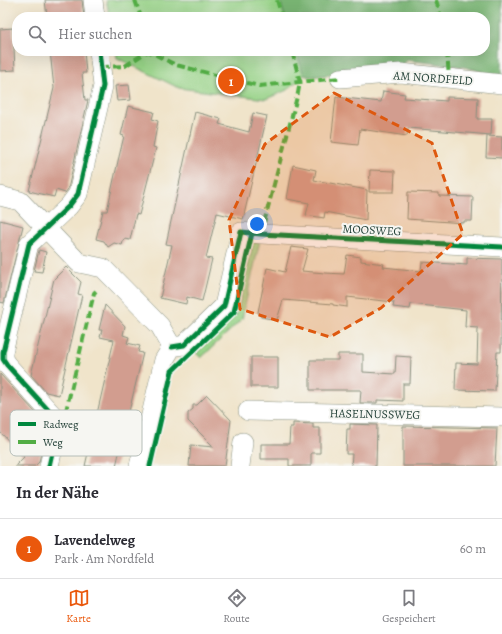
<!DOCTYPE html>
<html lang="de">
<meta charset="utf-8">
<style>
body{margin:0;font-family:Alegreya,serif;background:#f7f7f7;color:#2b2b33}
.you{position:absolute;left:257px;top:224px;width:14px;height:14px;margin:-10px;border:3px solid #fff;border-radius:50%;background:#1a73e8;box-shadow:0 0 0 6px #1a73e833}
.badge{display:grid;place-items:center;width:26px;height:26px;border-radius:50%;background:#ea580c;color:#fff;font-size:13px;font-weight:700}
.pin{position:absolute;translate:-50% -50%;border:2px solid #fff;box-shadow:0 1px 4px #0006}
.list{margin:0;padding:0;list-style:none}
h2{display:flex;justify-content:space-between;align-items:center;height:52px;margin:0;padding:0 16px;font-size:17px}
h2 small{font-size:13px;font-weight:400;color:#7c7c81}
.list li{display:grid;grid-template-columns:26px 1fr auto;gap:12px;align-items:center;box-sizing:border-box;height:60px;padding:0 16px;border-top:1px solid #e1e1e2}
.list b{display:block;font-size:15px;white-space:nowrap}
.list p{margin:0;font-size:13px;white-space:nowrap;color:#7c7c81}
.list em{font-size:13px;font-style:normal;color:#7c7c81}
.icon{flex:none;width:22px;height:22px;fill:none;stroke:currentColor;stroke-width:2;stroke-linecap:round;stroke-linejoin:round}
.map{position:relative;flex:none;width:502px;height:466px;overflow:hidden}
.search{position:absolute;background:#fff;box-shadow:0 4px 16px #0002;left:12px;right:12px;top:12px;height:44px;display:flex;align-items:center;gap:10px;box-sizing:border-box;padding:0 14px;border-radius:16px;color:#7c7c81;font-size:15px}
.sheet{height:112px;background:#fff}
nav{display:flex;justify-content:space-around;align-items:center;box-sizing:border-box;height:56px;border-top:1px solid #e1e1e2;background:#fff;font-size:11px;color:#7c7c81}
nav a{display:grid;justify-items:center;gap:2px}
nav .on{color:#ea580c}
.map>svg:first-child{display:block}
</style>
<div class="map">
<svg width="502" height="466" viewBox="0 0 502 466">
<rect width="100%" height="100%" fill="#f6f6f2"/>
<filter id="ink" filterUnits="userSpaceOnUse"><feTurbulence type="fractalNoise" baseFrequency=".025" numOctaves="2"/><feDisplacementMap in="SourceGraphic" scale="8" xChannelSelector="R" yChannelSelector="G"/><feConvolveMatrix kernelMatrix="1 2 1 2 8 2 1 2 1" color-interpolation-filters="sRGB"/></filter>
<filter id="wash" filterUnits="userSpaceOnUse"><feTurbulence type="fractalNoise" baseFrequency=".012" numOctaves="4" result="noise"/><feDisplacementMap in="SourceGraphic" scale="16" xChannelSelector="R" yChannelSelector="G"/><feGaussianBlur stdDeviation="0.9" result="paint"/><feColorMatrix in="noise" values="0 0 0 0 0 0 0 0 0 0 0 0 0 0 0 0 0 1.4 0 .05"/><feComposite in="paint" operator="in"/></filter>
<g filter="url(#wash)">
<rect width="100%" height="100%" fill="#f0e4ca"/>
<path fill="#95d185" stroke="#5a875c" d="M106,0H280L285,17H110Z
M116,51H296L304,75L287,90L266,99L179,88L117,58Z
M254,240L260,241L242,319L201,358L196,353L237,314Z"/>
<path fill="#78b372" stroke="#4c7853" d="M280,0H502V77L464,67L407,60L400,68L309,77L304,75L296,51H485V17H285Z"/>
<g id="blocks">
<path fill="#d29d8f" d="M45,0H82L84,17H47Z
M13,28L15,70L0,71V29Z
M50,51H84L86,73H82L85,100H88L68,189L65,193L56,190L54,197L29,191L54,88Z
M129,85L131,100L117,101L115,86Z
M383,91L405,94L404,98L447,101V97L478,98L477,119H492L491,135L408,128L407,136L360,129L358,145L331,142L336,97L381,102Z
M128,106L154,112L152,119L158,121L153,147L156,148L139,215L136,214L130,240L124,239L122,245L114,243L108,247L104,241L96,239L103,211H107L118,161L124,136L121,135Z
M195,112L221,119L219,124L249,132L253,113L267,116L243,219L217,213L206,258L212,259L202,301L187,297L186,304L160,298L172,245L166,244Z
M487,136L502,137V158L486,157Z
M293,165L316,170L314,180L367,190L366,220L325,212L324,218L306,215L309,203L287,199Z
M370,170L395,171L394,192H369Z
M408,192L439,193V196L473,197L472,221H464V223L407,219Z
M0,220L23,226L4,303L0,302Z
M291,247L308,249L302,271L325,273L344,274L347,255L361,257V261L384,264L383,267L421,271L422,262L467,265V258L502,259L501,352H497L495,391L455,390L456,363L477,364L478,328L465,327L466,310L411,304L410,309L393,307L394,302L347,297V307L333,305V304L283,300L277,320L261,317L258,312L267,268L285,272Z
M39,250L46,252L42,272L34,271Z
M66,267L81,282L78,294L82,295L59,395L46,392L31,375L54,279Z
M105,305L125,326L123,335L129,337L127,343L140,346L138,352L143,353L116,466H85L114,340L100,337L102,330H99Z
M338,354H363V372L395,374L396,356L411,357L410,384H403V401L377,400V403H360L361,390H310V360H338Z
M251,357H278V387H251Z
M0,374L47,425L40,434L44,439L35,447L41,453L39,462L35,466H15L24,457L0,432Z
M207,395L231,420L225,466H189L191,445L214,447L188,421V413L193,409V405H197Z
M293,423L313,424V428H320V453H311V466H289V459H261V444H289L290,427H293Z
M350,424L377,425L376,466H351L352,454H346L347,429H350Z
M403,426L497,428L495,466H403Z"/>
</g>
</g>
<g filter="url(#ink)">
<use href="#blocks" fill-opacity="0" stroke="#88907f" stroke-width="1"/>
<g fill="none" stroke-linecap="round" stroke-linejoin="round">
<defs>
<path id="street" d="M93,0L95,17
M340,78L401,73L502,84
M0,196L20,201L79,263L103,268L160,326L172,347
M172,347L184,345L224,306L241,232L261,234L502,247
M248,411L502,417
M49,466L59,422L7,365L3,359V352L29,244L69,206L78,194L103,86L99,51
M139,466L164,360L172,347
M240,466L243,442"/>
</defs>
<use href="#street" stroke="#88907f" stroke-width="20"/>
<use href="#street" stroke="#fff" stroke-width="19"/>
<path stroke="#52ad45" stroke-width="4" stroke-dasharray="8 4" stroke-linecap="butt" d="M135,0L141,17
M277,0L282,17
M436,0L441,17
M447,51L449,78
M101,67L125,66L148,51L176,65L259,86L340,78
M261,234L298,93L300,82L292,51
M59,422L65,415L94,293L96,291"/>
<defs>
<path id="cycleway" d="M172,347L184,345L224,306L241,232L261,234L502,247
M49,466L59,422L7,365L3,359V352L29,244L69,206L78,194L103,86L99,51
M150,466L172,371L234,312L252,233"/>
</defs>
<use href="#cycleway" stroke="#f6f6f2" stroke-width="8"/>
<use href="#cycleway" stroke="#00873e" stroke-width="5"/>
</g>
</g>
<path fill="#de580e" fill-opacity="0.2" stroke="#de580e" stroke-width="3" stroke-dasharray="8 5" stroke-linejoin="round" d="M334,93L432,143L463,234L381,308L330,337L240,309L229,220L265,144Z"/>
<g text-anchor="middle" stroke-width="4" stroke-linejoin="round" paint-order="stroke">
<g font-size="12" fill="#1f3d34" stroke="#f6f6f2">
<text transform="translate(433 78) rotate(4)" y="4">AM NORDFELD</text>
<text transform="translate(372 230) rotate(3)" y="4">MOOSWEG</text>
<text transform="translate(375 414) rotate(1)" y="4">HASELNUSSWEG</text>
</g>
</g>
<rect x="10" y="410" width="132" height="46" rx="6" fill="#f6f6f2" stroke="#b6beb9" stroke-width="1"/>
<rect x="18" y="422" width="18" height="4" fill="#00873e"/>
<rect x="18" y="440" width="18" height="4" fill="#52ad45"/>
<g font-size="11" fill="#1f3d34">
<text x="43" y="428">Radweg</text>
<text x="43" y="446">Weg</text>
</g>
</svg>
<div class="you"></div>
<div class="pin badge" style="left:231px;top:81px">1</div>
<div class="search"><svg class="icon" aria-label="search" viewBox="0 0 24 24"><circle cx="10" cy="10" r="6"/><path d="M15 15l6 6"/></svg>Hier suchen</div>
</div>
<section class="sheet">
<h2>In der Nähe<small></small></h2>
<ul class="list">
<li><span class="badge">1</span><div><b>Lavendelweg</b><p>Park · Am Nordfeld</p></div><em>60 m</em></li>
</ul>
</section>
<nav>
<a class="on"><svg class="icon" aria-label="map" viewBox="0 0 24 24"><path d="M3 6l6-2 6 2 6-2v14l-6 2-6-2-6 2zM9 4v14M15 6v14"/></svg>Karte</a>
<a><svg class="icon" aria-label="directions" viewBox="0 0 24 24"><path d="M12 3l9 9-9 9-9-9zM9 14v-3h6M13 9l2 2-2 2"/></svg>Route</a>
<a><svg class="icon" aria-label="saved" viewBox="0 0 24 24"><path d="M7 4h10v16l-5-4-5 4z"/></svg>Gespeichert</a>
</nav>
